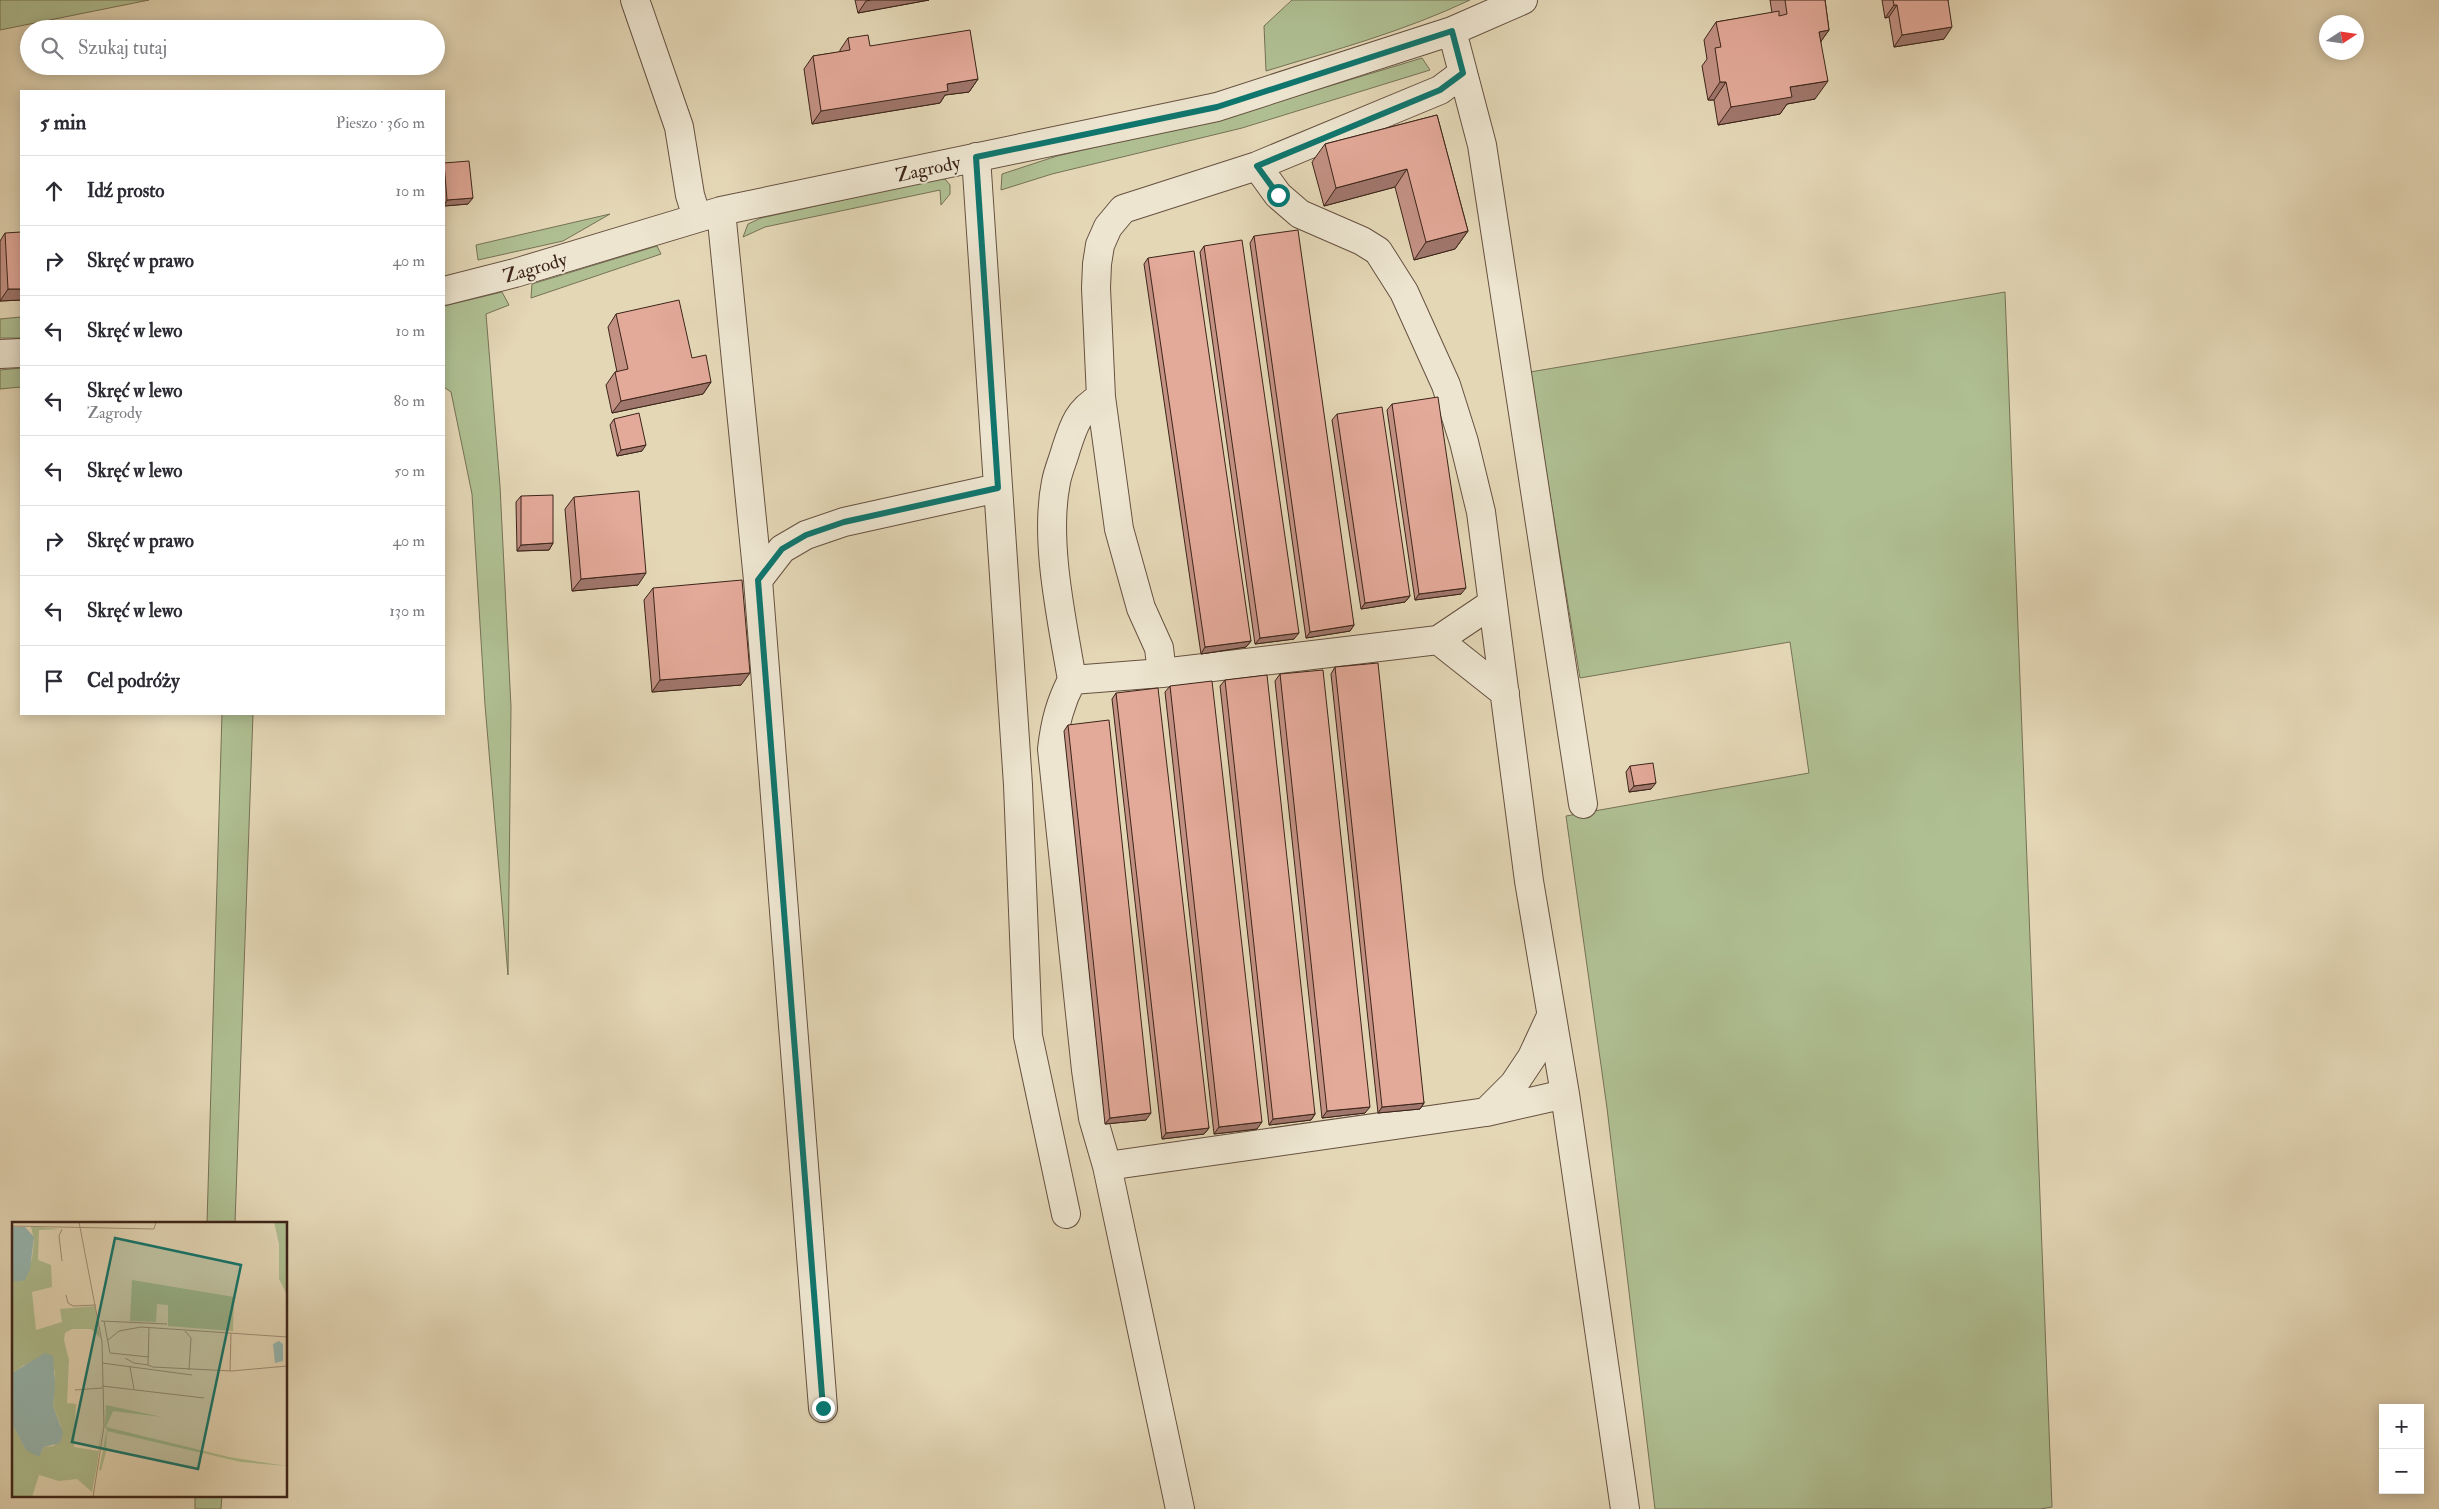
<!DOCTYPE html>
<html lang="pl">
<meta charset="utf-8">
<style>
body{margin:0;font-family:"IM FELL Double Pica",serif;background:#f7f7f7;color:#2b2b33}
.controls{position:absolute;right:15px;bottom:15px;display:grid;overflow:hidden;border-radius:0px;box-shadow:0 2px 12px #0003}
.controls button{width:45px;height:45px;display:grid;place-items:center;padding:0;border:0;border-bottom:1px solid #e1e1e2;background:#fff;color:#2b2b33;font:25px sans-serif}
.compass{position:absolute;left:2319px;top:15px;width:45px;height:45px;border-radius:50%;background:#fff;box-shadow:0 2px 12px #0003;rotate:78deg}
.stop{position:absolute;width:15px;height:15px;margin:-11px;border:4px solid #0f766e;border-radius:50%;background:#fff}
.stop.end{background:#0f766e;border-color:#fff;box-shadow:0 1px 5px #0008}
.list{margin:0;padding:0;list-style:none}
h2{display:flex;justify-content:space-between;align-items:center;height:65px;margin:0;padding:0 20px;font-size:21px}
h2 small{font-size:16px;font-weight:400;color:#7c7c81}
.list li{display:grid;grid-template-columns:32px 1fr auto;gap:15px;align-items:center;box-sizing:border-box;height:70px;padding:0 20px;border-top:1px solid #e1e1e2}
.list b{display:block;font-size:19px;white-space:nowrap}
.list p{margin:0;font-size:16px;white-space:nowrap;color:#7c7c81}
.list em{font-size:16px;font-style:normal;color:#7c7c81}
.icon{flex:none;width:28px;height:28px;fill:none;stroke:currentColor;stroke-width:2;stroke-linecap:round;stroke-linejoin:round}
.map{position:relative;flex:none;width:2439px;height:1509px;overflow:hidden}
.search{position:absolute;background:#fff;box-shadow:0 2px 12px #0003;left:20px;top:20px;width:425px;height:55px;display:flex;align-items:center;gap:12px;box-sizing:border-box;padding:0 18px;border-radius:28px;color:#7c7c81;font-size:19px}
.panel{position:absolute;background:#fff;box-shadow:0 2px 12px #0003;left:20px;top:90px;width:425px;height:625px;border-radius:0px}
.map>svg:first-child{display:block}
</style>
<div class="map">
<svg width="2439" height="1509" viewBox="0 0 2439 1509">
<rect width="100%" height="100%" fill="#e4d7b6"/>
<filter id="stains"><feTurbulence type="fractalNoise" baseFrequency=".004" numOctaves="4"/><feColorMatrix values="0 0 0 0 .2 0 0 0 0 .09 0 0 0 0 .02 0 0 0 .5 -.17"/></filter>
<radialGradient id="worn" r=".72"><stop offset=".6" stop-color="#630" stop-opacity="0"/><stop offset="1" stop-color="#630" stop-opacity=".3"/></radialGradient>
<path fill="#afbf92" stroke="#767256" d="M0,0H149L0,30Z
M1292,0H1470C1405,31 1335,50 1266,71L1264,26Z
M1422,58L1430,70L1242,128L1052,174L1001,190L1002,174L1057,156L1230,116Z
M938,179H945L950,185V194L941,205L940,190L765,227L743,237L748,224L761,218Z
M610,214L563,241L478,260L476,245Z
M657,246L661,254L531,298L532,284Z
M502,292L509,305L486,314L500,486L511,707L508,975L485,705L472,494L451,392L444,387V306Z
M2005,292L2052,1507L2040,1509H1655L1607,1108L1566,816L1809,773L1790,642L1580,678L1530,372Z
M21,317V338H0V319Z
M21,368V387L0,389V370Z
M222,714H253L235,1223H207Z
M195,1495H222L221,1509H195Z"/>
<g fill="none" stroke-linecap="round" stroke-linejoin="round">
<defs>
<path id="minor" d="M635,0L679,127L690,195L697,218
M1452,31L1482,145L1583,804
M976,157L1018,785L1028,1036L1066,1214
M1257,166L1278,195L1300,214L1362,241L1378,251L1404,292L1446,385L1464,442L1481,512L1529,881L1565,1094L1625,1509
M721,211L758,580L823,1408
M444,291L515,273L721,211L1217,107L1452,31L1523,0
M0,354L21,353
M758,580L782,549L806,535L844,522L998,488
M1438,640L1505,693
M1162,673L1159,648L1141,608L1119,529L1101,397L1096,288L1097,264L1100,245L1108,227L1123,209L1257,166L1440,90L1463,73
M1072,680C1062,620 1044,541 1056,482C1058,471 1063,460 1066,449C1074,424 1078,411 1101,397
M1486,1112L1565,1094
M1107,1166L1486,1112L1514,1084L1532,1057L1551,1016
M1180,1509L1107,1166L1093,1118L1086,1070L1052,749C1055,723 1060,703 1072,680L1162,673L1438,640L1493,603"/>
</defs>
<use href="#minor" stroke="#665140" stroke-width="30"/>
<use href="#minor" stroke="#ede5d0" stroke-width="28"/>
</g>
<path fill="#c39184" stroke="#3c2419" d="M855,0H929L858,13Z
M1770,0H1825L1829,30L1821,41L1815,99L1787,104L1780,114L1718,125L1714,100H1708L1702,66L1707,59L1704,40L1716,22L1772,13Z
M1882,0H1948L1944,39L1894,47L1889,17L1885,18Z
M848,38L870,46L978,79L969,92L945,95L940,103L812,124L804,69L813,56L840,52V50Z
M1437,115L1468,231L1455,249L1414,260L1395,187L1324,206L1312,162L1325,144Z
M444,164L468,204L444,206Z
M5,233L21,300L0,301V241Z
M1254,236L1354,625L1350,631L1306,638L1250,243Z
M1204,246L1294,639L1255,644L1200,252Z
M1148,258L1251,641L1246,647L1201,654L1144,264Z
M616,314L692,358L711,382L703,394L612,413L606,385L615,372H617L608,327Z
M1392,404L1461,594L1415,600L1387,410Z
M1337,414L1410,596L1405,602L1361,609L1332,420Z
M614,419L642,451L617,456L610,425Z
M521,496L553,543L549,550L517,551L516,502Z
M574,497L638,585L572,591L565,509Z
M653,588L741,685L652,692L644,600Z
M1335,667L1424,1103L1420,1109L1378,1113L1331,674Z
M1280,674L1365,1113L1322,1118L1275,681Z
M1225,680L1315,1114L1311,1120L1269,1125L1220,686Z
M1170,686L1257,1129L1214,1134L1165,692Z
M1116,693L1209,1128L1204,1134L1162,1139L1112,699Z
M1068,725L1146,1120L1105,1124L1064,731Z
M1630,766L1651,789L1629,792L1626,772Z"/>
<path fill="#9f766b" stroke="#3c2419" d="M871,0H929L858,13L866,1Z
M1894,5H1897L1889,17L1885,18Z
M1952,27L1944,39L1894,47L1902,35Z
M1829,30L1817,47L1819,32Z
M978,79L969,92L945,95L940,103L812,124L821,111L947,84Z
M1828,81L1815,99L1787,104L1780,114L1718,125L1731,107L1790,87Z
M1720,82H1726L1714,100H1708Z
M1407,169L1395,187L1324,206L1336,188Z
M473,198L468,204L444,206L447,200Z
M1468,231L1455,249L1414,260L1426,242Z
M8,289H21V300L0,301Z
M711,382L703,394L612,413L621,401Z
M646,445L642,451L617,456L621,450Z
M553,543L549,550L517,551L521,545Z
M646,573L638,585L572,591L581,579Z
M1466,588L1461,594L1415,600L1419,594Z
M1410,596L1405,602L1361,609L1365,603Z
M1354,625L1350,631L1306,638L1310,632Z
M1299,633L1294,639L1255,644L1260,638Z
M1251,641L1246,647L1201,654L1205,647Z
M750,673L741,685L652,692L660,680Z
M1656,783L1651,789L1629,792L1634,786Z
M1424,1103L1420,1109L1378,1113L1382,1107Z
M1370,1107L1365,1113L1322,1118L1327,1111Z
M1151,1113L1146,1120L1105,1124L1110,1118Z
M1315,1114L1311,1120L1269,1125L1273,1119Z
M1262,1122L1257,1129L1214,1134L1219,1127Z
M1209,1128L1204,1134L1162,1139L1166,1133Z"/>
<path fill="#e3a999" stroke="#3c2419" d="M1785,0H1825L1829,30L1819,32L1828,81L1790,87L1792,97L1731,107L1726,82H1720L1715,48L1721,47L1716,22L1779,11V16L1787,14Z
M1893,0H1948L1952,27L1902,35L1897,5H1894Z
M970,30L978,79L947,84L948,91L821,111L813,56L850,50L848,38L868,35L870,46Z
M1437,115L1468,231L1426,242L1407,169L1336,188L1325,144Z
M469,161L473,198L447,200L444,163Z
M1298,230L1354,625L1310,632L1254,236Z
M21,232V289H8L5,233Z
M1242,240L1299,633L1260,638L1204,246Z
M1194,251L1251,641L1205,647L1148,258Z
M679,300L692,358L706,355L711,382L621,401L615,372L628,369L616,314Z
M1438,397L1466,588L1419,594L1392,404Z
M1382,407L1410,596L1365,603L1337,414Z
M639,413L646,445L621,450L614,419Z
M639,491L646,573L581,579L574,497Z
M553,495V543L521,545V496Z
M742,580L750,673L660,680L653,588Z
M1378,663L1424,1103L1382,1107L1335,667Z
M1323,670L1370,1107L1327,1111L1280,674Z
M1267,675L1315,1114L1273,1119L1225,680Z
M1212,681L1262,1122L1219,1127L1170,686Z
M1158,688L1209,1128L1166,1133L1116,693Z
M1109,720L1151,1113L1110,1118L1068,725Z
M1653,763L1656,783L1634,786L1630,766Z"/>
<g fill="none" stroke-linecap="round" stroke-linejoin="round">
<path stroke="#0f766e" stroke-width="6" d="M823,1408L758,580L782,549L806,535L844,522L998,488L976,157L1217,107L1452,31L1463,73L1440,90L1257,166L1278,195"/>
</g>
<g text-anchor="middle" stroke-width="4" stroke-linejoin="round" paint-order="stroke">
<g font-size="19" fill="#3c2419" stroke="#ede5d0">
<text transform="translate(928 168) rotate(-12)" y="7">Zagrody</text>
<text transform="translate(535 267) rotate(-16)" y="7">Zagrody</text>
</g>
</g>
<g transform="translate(12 1222)">
<rect width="275" height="275" fill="#e4d7b6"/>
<path d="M262,0H275V73L267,57V22ZM19,4L48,7L27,8L26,38L39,43L40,65L20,70L24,108L50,100L48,87L83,84L88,116L79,107H60L53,111L52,118L57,138L55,181L64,182L62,225L86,229L90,204L85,243L80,270L65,257L47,259L27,253L20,275H0V202L14,228L30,230L32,225L42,224L49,204L41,184L43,149L12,143L0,151V59H9L20,37L22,19ZM120,58L222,75L221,109L156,104V83L145,82L144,100L118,99ZM94,183L150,195L101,189L94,205L217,235L275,244L229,240L95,209L94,230L89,249L87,248L95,207L93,206Z" fill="#afbf92"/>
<path d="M0,5H13L22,15L18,47L13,58L9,59H0ZM267,119L271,122V139L263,141L261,122ZM33,131L41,134L43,162L41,184L51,211L48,221L32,225L27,235L14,228L0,202V151Z" fill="#96b8b2"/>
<path fill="none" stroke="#a18f77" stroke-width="1" d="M67,0L90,120L92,204L81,275M0,4L142,7L144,0M50,7L47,14L50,39M54,73L56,81L61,84L84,83M89,99L155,102M92,99L98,131L137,135M137,106L136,143L141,145L220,149L275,144M173,109L179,116L177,148M96,118L107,109L129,105L275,115M113,136L122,141L136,143M90,141L180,153M118,145L122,167M218,149L219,111M90,164L192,176M63,168L90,166"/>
<path fill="#0f766e" fill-opacity="0.15" stroke="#0f766e" stroke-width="2.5" d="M103,16L229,43L186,247L60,220Z"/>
<rect width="275" height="275" fill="none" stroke="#3c2419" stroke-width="2.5"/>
</g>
<rect width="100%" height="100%" filter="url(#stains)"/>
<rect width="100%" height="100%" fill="url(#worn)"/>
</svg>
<div class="controls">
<button>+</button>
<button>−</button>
</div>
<svg class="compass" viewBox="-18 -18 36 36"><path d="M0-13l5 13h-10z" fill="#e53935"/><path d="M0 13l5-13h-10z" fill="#7c7c81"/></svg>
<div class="stop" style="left:1278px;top:195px"></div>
<div class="stop end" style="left:823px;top:1408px"></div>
<div class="search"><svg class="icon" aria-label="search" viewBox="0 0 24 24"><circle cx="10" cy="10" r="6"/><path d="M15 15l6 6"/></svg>Szukaj tutaj</div>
<section class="panel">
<h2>5 min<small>Pieszo · 360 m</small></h2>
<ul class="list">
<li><svg class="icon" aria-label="ahead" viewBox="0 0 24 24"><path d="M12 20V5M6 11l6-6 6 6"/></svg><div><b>Idź prosto</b></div><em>10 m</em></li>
<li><svg class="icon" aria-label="right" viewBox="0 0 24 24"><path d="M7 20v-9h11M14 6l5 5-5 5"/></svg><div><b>Skręć w prawo</b></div><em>40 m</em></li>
<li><svg class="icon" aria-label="left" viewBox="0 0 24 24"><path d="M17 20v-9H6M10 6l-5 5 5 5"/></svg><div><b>Skręć w lewo</b></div><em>10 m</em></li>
<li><svg class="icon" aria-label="left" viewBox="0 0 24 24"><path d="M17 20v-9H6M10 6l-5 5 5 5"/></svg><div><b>Skręć w lewo</b><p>Zagrody</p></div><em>80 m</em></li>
<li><svg class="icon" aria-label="left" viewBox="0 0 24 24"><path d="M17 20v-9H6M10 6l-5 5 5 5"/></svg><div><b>Skręć w lewo</b></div><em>50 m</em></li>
<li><svg class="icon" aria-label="right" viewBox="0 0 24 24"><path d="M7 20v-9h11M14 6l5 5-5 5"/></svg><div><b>Skręć w prawo</b></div><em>40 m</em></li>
<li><svg class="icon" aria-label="left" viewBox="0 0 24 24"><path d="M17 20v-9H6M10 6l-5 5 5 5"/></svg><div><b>Skręć w lewo</b></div><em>130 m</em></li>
<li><svg class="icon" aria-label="arrive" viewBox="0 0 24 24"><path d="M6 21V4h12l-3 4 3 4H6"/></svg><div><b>Cel podróży</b></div></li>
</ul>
</section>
</div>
